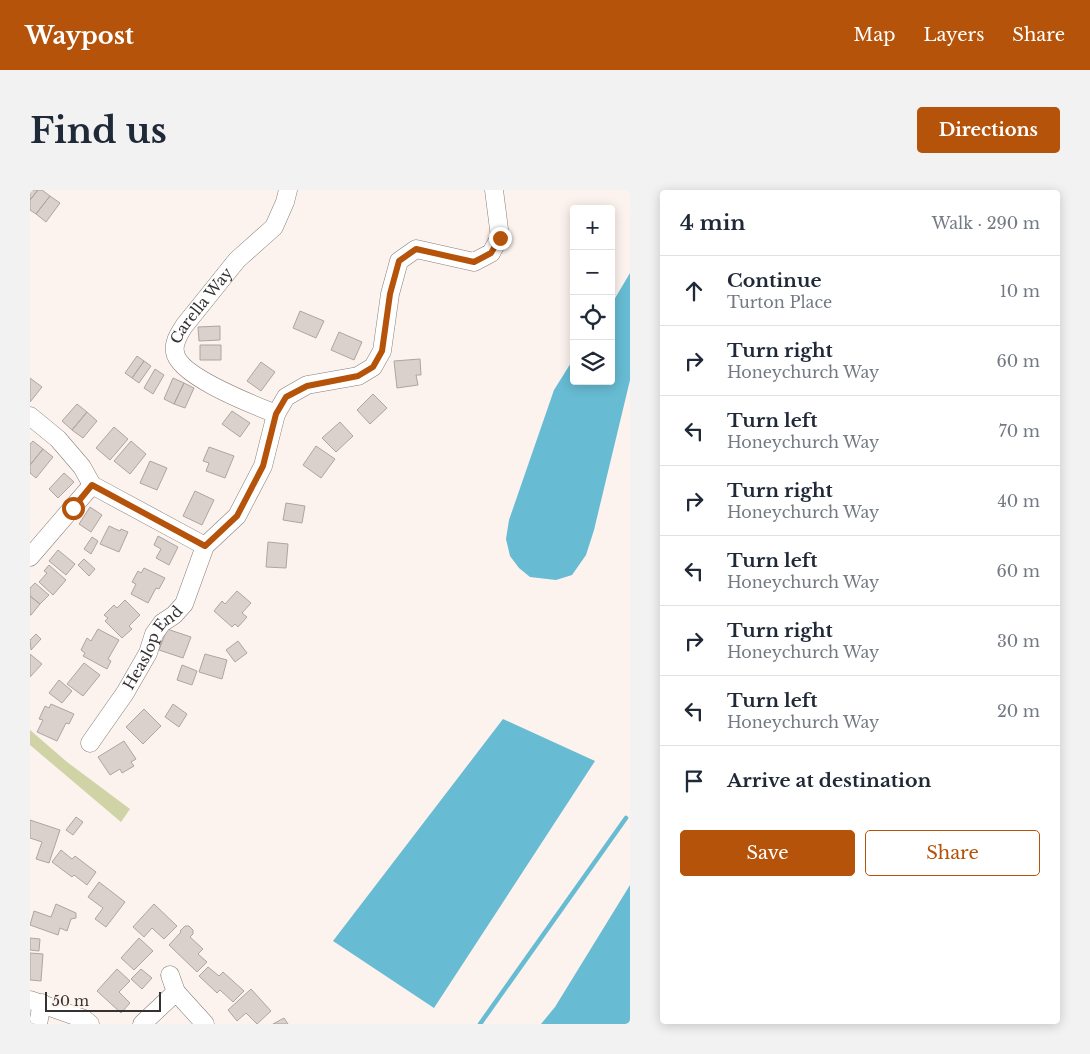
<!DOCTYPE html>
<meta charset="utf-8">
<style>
body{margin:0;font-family:"Libre Baskerville",serif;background:#f2f2f3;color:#1f2937}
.controls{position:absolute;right:15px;top:15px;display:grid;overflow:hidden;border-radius:5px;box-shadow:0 2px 12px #0003}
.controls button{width:45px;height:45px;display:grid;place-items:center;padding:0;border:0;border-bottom:1px solid #e0e1e3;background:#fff;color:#1f2937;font:25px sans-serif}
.scale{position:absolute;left:15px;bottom:12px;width:116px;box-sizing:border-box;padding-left:5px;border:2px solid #363231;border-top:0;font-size:14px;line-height:18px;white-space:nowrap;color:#363231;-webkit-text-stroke:4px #fcf2ee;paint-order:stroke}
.stop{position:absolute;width:15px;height:15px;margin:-11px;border:4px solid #b45309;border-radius:50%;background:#fff}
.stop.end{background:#b45309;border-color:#fff;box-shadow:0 1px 5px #0008}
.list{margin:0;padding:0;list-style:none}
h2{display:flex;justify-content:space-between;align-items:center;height:65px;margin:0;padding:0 20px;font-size:21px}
h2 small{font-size:16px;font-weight:400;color:#747a83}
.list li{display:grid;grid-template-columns:32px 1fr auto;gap:15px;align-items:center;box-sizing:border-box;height:70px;padding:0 20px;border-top:1px solid #e0e1e3}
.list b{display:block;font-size:19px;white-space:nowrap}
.list p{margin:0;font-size:16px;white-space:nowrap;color:#747a83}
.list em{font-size:16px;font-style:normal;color:#747a83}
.actions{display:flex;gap:10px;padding:15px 20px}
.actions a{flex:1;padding:11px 0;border:1px solid #b45309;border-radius:5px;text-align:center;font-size:18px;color:#b45309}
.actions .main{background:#b45309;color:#fff}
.icon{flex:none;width:28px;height:28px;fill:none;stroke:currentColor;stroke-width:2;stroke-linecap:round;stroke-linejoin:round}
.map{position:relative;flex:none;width:600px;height:834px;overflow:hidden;border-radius:5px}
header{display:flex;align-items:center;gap:30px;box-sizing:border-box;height:70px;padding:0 25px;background:#b45309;color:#fff}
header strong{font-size:24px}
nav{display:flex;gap:28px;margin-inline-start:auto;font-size:18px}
.intro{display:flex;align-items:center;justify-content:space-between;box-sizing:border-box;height:120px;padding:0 30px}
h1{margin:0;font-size:35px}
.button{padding:12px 22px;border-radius:5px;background:#b45309;color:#fff;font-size:18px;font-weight:700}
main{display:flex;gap:30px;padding:0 30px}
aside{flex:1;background:#fff;border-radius:5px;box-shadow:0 2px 12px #0003}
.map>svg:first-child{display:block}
</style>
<header>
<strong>Waypost</strong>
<nav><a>Map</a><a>Layers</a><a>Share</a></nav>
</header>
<div class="intro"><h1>Find us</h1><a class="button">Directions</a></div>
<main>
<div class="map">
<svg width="600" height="834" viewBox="0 0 600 834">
<rect width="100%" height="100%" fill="#fcf2ee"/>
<path fill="#d0d3a5" d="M0,540L37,572L100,619L91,632L0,555Z"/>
<path fill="#67bbd2" d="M600,83V190L564,340L556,365L542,385L526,390L500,387L489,378L480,366L476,349L479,330L524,200L544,168V191H581V115Z
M473,529L565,571L404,818L303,751Z
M600,695V834H511L525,817Z"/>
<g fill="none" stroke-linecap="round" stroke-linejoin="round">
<path stroke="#67bbd2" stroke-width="4.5" d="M450,834L596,628"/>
</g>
<path fill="#dad0cc" stroke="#aea5a1" d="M0,0H8L0,10Z
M8,0H12L20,6L6,24L0,20V10Z
M20,6L30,13L16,32L6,24Z
M270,121L294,131L286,148L263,138Z
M190,136V150L169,151L168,137Z
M309,142L332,152L324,170L301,160Z
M170,155H191V170H170Z
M107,166L114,171L102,188L95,183Z
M390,169L391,185H386L388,195L367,198L364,171Z
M114,171L121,176L109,193L102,188Z
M231,172L245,182L231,201L217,191Z
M125,179L134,185L123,204L114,198Z
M0,188L12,197L0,212Z
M143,188L154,193L144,214L134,209Z
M154,193L164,198L155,218L144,214Z
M343,204L357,218L340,234L327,220Z
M47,214L57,222L42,240L32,231Z
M202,221L220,233L210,247L192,234Z
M57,222L67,231L53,248L42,240Z
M310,232L323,246L306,262L292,248Z
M84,237L98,249L80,270L66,258Z
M3,251L13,259L0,275V254Z
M101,251L116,264L100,284L84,271Z
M286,256L305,269L291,288L273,275Z
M179,257L204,266L195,288L176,281L179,273L173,271Z
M13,259L23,267L6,288L0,283V275Z
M120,271L137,278L127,300L110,293Z
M34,283L44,292L28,308L19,299Z
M165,301L184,310L172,335L153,326Z
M256,313L275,316L272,333L253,330Z
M60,317L72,325L61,342L49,334Z
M79,336L90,341L91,339L98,342L89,362L70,354Z
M128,346L148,357L139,375L126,368L131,359L124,355Z
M62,347L68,351L61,364L54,359Z
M238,352L258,354L256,378L236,377Z
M28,360L45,374L36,385L19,371Z
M54,369L65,379L59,386L48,375Z
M19,375L36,390L23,405L9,392L17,383L14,381Z
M114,378L135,388L129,399L126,398L118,413L101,404L106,394L102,392L108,381L111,383Z
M5,393L19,405L10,414L0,406V398Z
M207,401L221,413L212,423L217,427L208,437L205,434L202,437L184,421L192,411L195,414Z
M0,406L10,414L1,425H0Z
M95,410L110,425L99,436L102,439L92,448L75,431L78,428L74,425L84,415L87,418Z
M68,439L89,450L78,469L81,471L77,479L53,466L55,463L51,460L57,448L61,451Z
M137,439L161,447L153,468L129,460Z
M6,444L11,449L1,460L0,450Z
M208,451L217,463L205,472L196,460Z
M0,464L12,474L0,487Z
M175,464L197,470L192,489L169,482Z
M54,473L70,485L53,506L37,494Z
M152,475L167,481L162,495L147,490Z
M29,490L42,501L32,513L19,503Z
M21,514L44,524L39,534L36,533L27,551L7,542L13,530L9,529L15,516L19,518Z
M143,514L157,524L149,537L135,527Z
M114,519L131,536L113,554L96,537Z
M94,551L106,569L101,572L104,576L92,583L90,579L80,585L68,567Z
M46,627L53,632L43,645L36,640Z
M0,630L30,640L19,673L6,669L12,652L0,648Z
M31,660L42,669L45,666L66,682L57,695L44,685L42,687L22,672Z
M69,692L95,712L76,737L65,729L73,718L58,707Z
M26,714L46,723V728L41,729L37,741L30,738L28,745L0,735L4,721L21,727Z
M124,714L147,736L134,749L122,738L114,747L103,737Z
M155,736H159L163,740V744L160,747L173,759L168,764L177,772L167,782L139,755L151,742L150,741Z
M0,748L10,749L9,761L0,760Z
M109,748L123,761L104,780L91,768Z
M0,763L13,764L11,791L0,790Z
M178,777L189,786L193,782L214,801L203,812L190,800L187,803L169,786Z
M87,779L100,791L89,802L100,813L91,823L67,801Z
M111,779L122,788L112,799L101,789Z
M221,799L241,821L227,834L216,823L207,831L198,820Z
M254,828L258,834H243Z"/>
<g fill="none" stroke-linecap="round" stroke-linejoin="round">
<defs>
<g id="minor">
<path id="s1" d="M246,224C224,215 148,186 145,162C143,153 149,144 154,136L207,70L244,37L255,12L258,0"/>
<path d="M0,226L28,249L52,277L62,295L175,356"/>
<path d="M0,367L62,295"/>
<path id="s2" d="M60,553L95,503L118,463L124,444L132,433L144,425L154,414L175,356L207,326L233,276L246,224L256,207L277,195L328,186L343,177L352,161L360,104L369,71L386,59L444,72L461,63L470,47L464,0"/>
<path d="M140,785L146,802"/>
<path d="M0,810L54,829L60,834"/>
<path d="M8,834L12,813"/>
<path d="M112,834L146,802L175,834"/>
</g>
</defs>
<use href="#minor" stroke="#867e79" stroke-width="19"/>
<use href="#minor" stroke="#fff" stroke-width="18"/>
</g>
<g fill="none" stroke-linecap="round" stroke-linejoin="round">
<path stroke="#b45309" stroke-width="6" d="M43,318L62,295L175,356L207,326L233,276L246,224L256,207L277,196L328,186L343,177L352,161L360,104L369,71L386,59L444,72L461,63L470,48"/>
</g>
<g text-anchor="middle" stroke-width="4" stroke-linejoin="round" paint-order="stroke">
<g font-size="15" fill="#363231" stroke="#fcf2ee">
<text dy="5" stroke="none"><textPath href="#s1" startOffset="176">Carella Way</textPath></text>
<text dy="5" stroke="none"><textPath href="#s2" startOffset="115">Heaslop End</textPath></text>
</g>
</g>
</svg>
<div class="controls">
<button>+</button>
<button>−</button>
<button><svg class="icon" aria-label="locate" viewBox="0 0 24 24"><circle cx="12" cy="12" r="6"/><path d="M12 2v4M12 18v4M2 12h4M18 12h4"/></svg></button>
<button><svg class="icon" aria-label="layers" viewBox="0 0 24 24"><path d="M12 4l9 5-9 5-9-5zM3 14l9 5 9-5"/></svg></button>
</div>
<div class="scale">50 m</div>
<div class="stop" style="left:43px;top:318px"></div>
<div class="stop end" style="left:470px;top:48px"></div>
</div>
<aside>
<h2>4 min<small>Walk · 290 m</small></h2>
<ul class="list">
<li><svg class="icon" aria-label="ahead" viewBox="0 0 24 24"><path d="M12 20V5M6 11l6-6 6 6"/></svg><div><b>Continue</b><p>Turton Place</p></div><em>10 m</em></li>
<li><svg class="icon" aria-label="right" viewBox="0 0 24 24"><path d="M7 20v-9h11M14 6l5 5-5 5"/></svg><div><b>Turn right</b><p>Honeychurch Way</p></div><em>60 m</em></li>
<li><svg class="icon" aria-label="left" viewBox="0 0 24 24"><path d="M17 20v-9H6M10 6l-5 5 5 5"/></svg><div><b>Turn left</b><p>Honeychurch Way</p></div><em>70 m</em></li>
<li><svg class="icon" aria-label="right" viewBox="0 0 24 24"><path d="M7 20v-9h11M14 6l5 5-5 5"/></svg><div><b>Turn right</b><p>Honeychurch Way</p></div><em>40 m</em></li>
<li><svg class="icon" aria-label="left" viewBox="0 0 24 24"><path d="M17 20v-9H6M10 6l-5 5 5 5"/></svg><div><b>Turn left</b><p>Honeychurch Way</p></div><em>60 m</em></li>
<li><svg class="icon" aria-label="right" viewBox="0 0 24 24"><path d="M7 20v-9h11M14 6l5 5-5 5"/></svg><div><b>Turn right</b><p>Honeychurch Way</p></div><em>30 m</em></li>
<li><svg class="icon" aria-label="left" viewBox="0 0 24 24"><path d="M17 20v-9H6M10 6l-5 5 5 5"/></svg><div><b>Turn left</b><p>Honeychurch Way</p></div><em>20 m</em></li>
<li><svg class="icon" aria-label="arrive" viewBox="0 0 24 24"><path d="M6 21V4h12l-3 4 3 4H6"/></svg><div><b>Arrive at destination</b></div></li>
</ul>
<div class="actions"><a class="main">Save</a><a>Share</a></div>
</aside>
</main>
